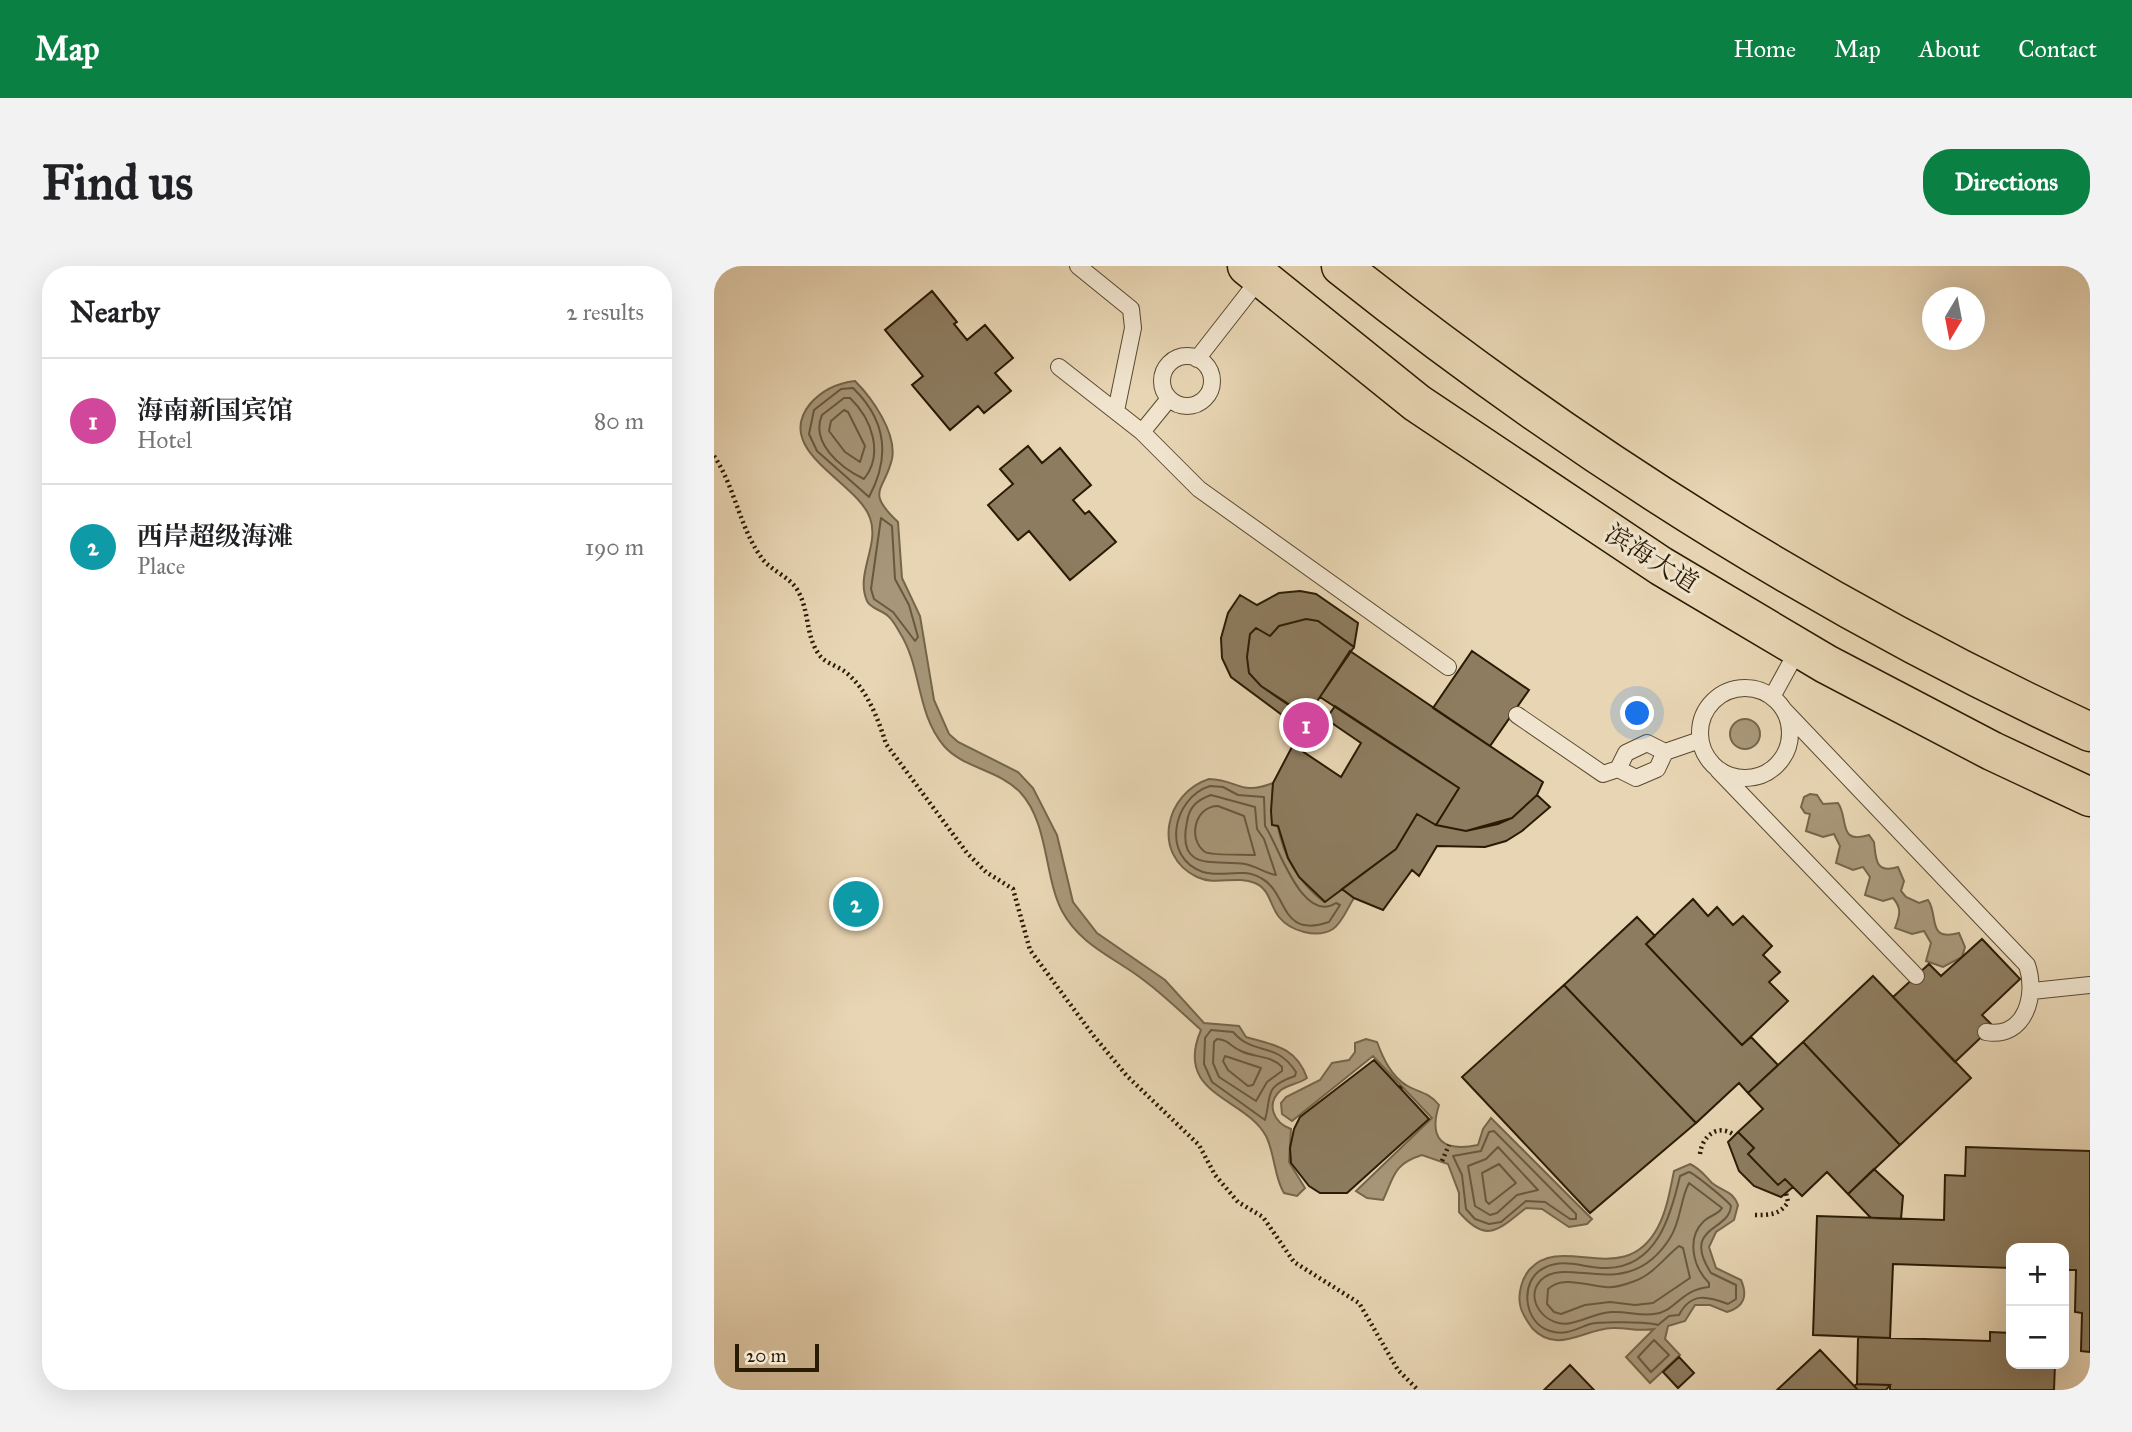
<!DOCTYPE html>
<meta charset="utf-8">
<style>
body{margin:0;font-family:"IM FELL Great Primer","Noto Serif SC",serif;background:#f2f2f2;color:#202124}
.controls{position:absolute;right:21px;bottom:21px;display:grid;overflow:hidden;border-radius:14px;box-shadow:0 7px 28px #0002}
.controls button{width:63px;height:63px;display:grid;place-items:center;padding:0;border:0;border-bottom:2px solid #e0e0e0;background:#fff;color:#202124;font:35px sans-serif}
.compass{position:absolute;left:1208px;top:21px;width:63px;height:63px;border-radius:50%;background:#fff;box-shadow:0 7px 28px #0002;rotate:190deg}
.scale{position:absolute;left:21px;bottom:18px;width:84px;box-sizing:border-box;padding-left:7px;border:4px solid #2a1b04;border-top:0;font-size:19px;line-height:24px;white-space:nowrap;color:#2a1b04;-webkit-text-stroke:5px #f0e4ce;paint-order:stroke}
.you{position:absolute;left:924px;top:448px;width:24px;height:24px;margin:-18px;border:5px solid #fff;border-radius:50%;background:#1a73e8;box-shadow:0 0 0 10px #1a73e833}
.badge{display:grid;place-items:center;width:46px;height:46px;border-radius:50%;background:#0b8043;color:#fff;font-size:23px;font-weight:700}
.pin{position:absolute;translate:-50% -50%;border:4px solid #fff;box-shadow:0 2px 7px #0006}
.list{margin:0;padding:0;list-style:none}
h2{display:flex;justify-content:space-between;align-items:center;height:91px;margin:0;padding:0 28px;font-size:30px}
h2 small{font-size:23px;font-weight:400;color:#757577}
.list li{display:grid;grid-template-columns:46px 1fr auto;gap:21px;align-items:center;box-sizing:border-box;height:126px;padding:0 28px;border-top:2px solid #e0e0e0}
.list b{display:block;font-size:26px;white-space:nowrap}
.list p{margin:0;font-size:23px;white-space:nowrap;color:#757577}
.list em{font-size:23px;font-style:normal;color:#757577}
.map{position:relative;flex:none;width:1376px;height:1124px;overflow:hidden;border-radius:28px}
header{display:flex;align-items:center;gap:42px;box-sizing:border-box;height:98px;padding:0 35px;background:#0b8043;color:#fff}
header strong{font-size:33px}
nav{display:flex;gap:38px;margin-inline-start:auto;font-size:24px}
.intro{display:flex;align-items:center;justify-content:space-between;box-sizing:border-box;height:168px;padding:0 42px}
h1{margin:0;font-size:49px}
.button{padding:18px 32px;border-radius:28px;background:#0b8043;color:#fff;font-size:24px;font-weight:700}
main{display:flex;gap:42px;padding:0 42px}
aside{flex:1;background:#fff;border-radius:28px;box-shadow:0 7px 28px #0002}
.map>svg:first-child{display:block}
</style>
<header>
<strong>Map</strong>
<nav><a>Home</a><a>Map</a><a>About</a><a>Contact</a></nav>
</header>
<div class="intro"><h1>Find us</h1><a class="button">Directions</a></div>
<main>
<aside>
<h2>Nearby<small>2 results</small></h2>
<ul class="list">
<li><span class="badge" style="background:#d1479c">1</span><div><b>海南新国宾馆</b><p>Hotel</p></div><em>80 m</em></li>
<li><span class="badge" style="background:#0f9aa8">2</span><div><b>西岸超级海滩</b><p>Place</p></div><em>190 m</em></li>
</ul>
</aside>
<div class="map">
<svg width="1376" height="1124" viewBox="0 0 1376 1124">
<rect width="100%" height="100%" fill="#e8d5b3"/>
<filter id="stains"><feTurbulence type="fractalNoise" baseFrequency=".00286" numOctaves="4"/><feColorMatrix values="0 0 0 0 .2 0 0 0 0 .09 0 0 0 0 .02 0 0 0 .5 -.17"/></filter>
<radialGradient id="worn" r=".72"><stop offset=".6" stop-color="#630" stop-opacity="0"/><stop offset="1" stop-color="#630" stop-opacity=".3"/></radialGradient>
<path fill="#a79678" stroke="#75654a" stroke-width="2" d="M141,115C158,132 183,167 178,193C170,226 151,225 184,256L188,312L206,350L220,434L235,468L244,476L304,506L319,522L343,569L359,636L383,667L451,714L490,757L525,760L532,771C560,779 582,781 593,812C585,818 575,818 567,824C551,838 560,857 577,863L575,896L591,922L583,930L570,927C560,911 561,888 552,870C531,831 459,829 487,764C464,743 440,720 414,703C388,686 363,673 348,645C330,611 335,557 306,526C285,504 249,502 230,480C202,447 208,402 186,367C183,362 179,354 174,350C168,344 157,343 153,335C141,308 166,279 156,252C144,216 58,185 96,138C108,124 124,117 141,115Z
M1016 468a15 15 0 1 1 30 0a15 15 0 1 1-30 0Z
M495,513C525,514 526,530 559,517L558,559L564,560C569,591 586,617 610,636L628,623L640,632C634,641 628,657 619,663C603,673 576,665 565,651C556,640 556,623 541,617C522,609 502,620 483,611C437,589 451,527 495,513Z
M1096,528L1103,529L1109,538L1124,537C1135,552 1123,579 1155,569L1160,576C1162,593 1161,608 1184,601L1190,615L1187,625L1192,631L1205,637L1214,634C1225,649 1212,676 1245,667L1251,681L1248,691L1229,701L1212,695L1217,677L1210,665L1198,668L1181,662C1186,649 1188,642 1179,632L1169,635L1151,629L1156,611L1149,601L1139,604L1122,597L1126,580L1120,568L1109,571L1092,565L1096,548L1091,547L1087,541L1090,531Z
M652,773L663,776C669,792 677,810 692,819C705,827 715,826 725,839C714,874 729,886 764,879L769,863L777,852L878,953L873,958L855,961L828,943L812,942C785,963 773,979 745,946V927L734,898L708,889C679,898 680,911 669,934L653,932L642,925L718,852L659,790L578,855L568,848L567,837L572,831L606,814L618,797L635,794L641,786V777Z
M976,898C987,903 991,910 998,917C1009,926 1018,924 1024,939L1020,954L1002,966L995,981L1002,1002L1027,1014C1034,1030 1030,1041 1013,1046L996,1039H981L971,1055L954,1060L951,1073L966,1089L936,1117L912,1091L940,1063C921,1066 914,1061 898,1062C870,1063 843,1089 818,1062C813,1055 807,1047 806,1038C804,1027 808,1012 816,1003C849,967 911,1024 944,961C953,944 956,924 960,905Z"/>
<g fill="none" stroke-linecap="round" stroke-linejoin="round">
<path stroke="#68583e" stroke-width="2" d="M127,123L139,122C173,155 176,192 155,231L103,185L95,168L100,144Z
M130,132H136C158,153 170,188 150,213C127,202 96,177 108,149Z
M130,144L134,146L151,180L146,196L131,186L115,165L117,155Z
M167,252L178,260L181,313L195,339L204,371L201,375L179,346L160,333L157,323Z
M496,520L509,521L524,529L550,531L551,560C564,578 588,659 622,637L626,639L615,656C565,673 575,627 547,612C528,601 508,612 489,606C447,592 458,532 496,520Z
M497,529L541,541L543,563L550,573L562,609C553,608 542,600 531,598C504,593 462,608 473,556C475,541 483,534 497,529Z
M504,540L530,550L541,589C532,588 498,590 491,586C473,573 481,540 504,540Z
M497,764L519,766C541,791 561,774 582,806L581,810C549,821 558,829 551,854L498,816L490,798L491,772Z
M503,773C516,774 516,781 527,785C541,792 557,789 568,801V805L553,816L542,835L505,811L499,797L500,776Z
M511,790L547,802L539,819L534,820L514,804L509,795Z
M780,865L862,948V953H856L831,936L812,935L787,956L775,958L761,953L752,943L748,909L739,890L767,885L775,866Z
M784,881L824,924L803,929L783,947L776,949L761,940L754,900L772,893Z
M785,898L802,917L775,938L772,935L768,907Z
M975,906C981,908 1014,935 1017,940C1015,966 967,960 997,1007L1022,1019V1033L1014,1038C993,1030 977,1026 965,1049L955,1050L944,1059C936,1056 886,1055 876,1058C861,1063 852,1070 836,1065C809,1057 805,1014 830,1002C851,991 872,1003 893,1002C943,1001 957,949 966,910Z
M975,917L1008,942C1004,949 996,949 990,955C972,972 979,1001 995,1017V1021C965,1024 962,1046 940,1048C925,1050 912,1045 898,1046C882,1047 871,1054 857,1057C834,1063 808,1034 827,1014C853,988 914,1039 956,972C967,955 966,934 975,917Z
M965,980L969,982L976,1012L939,1037L921,1039L896,1036L871,1039L847,1048L840,1046L833,1038L834,1023C849,1009 873,1020 892,1021C900,1022 910,1019 918,1016C938,1010 950,992 965,980Z
M940,1074L955,1089L937,1106L924,1091Z"/>
</g>
<path fill="#8d7c5f" stroke="#2a1b04" stroke-width="2" d="M218,25L243,56L240,58L253,74L271,59L299,92L281,107L297,125L270,147L264,140L236,164L198,119L209,110L171,64Z
M314,180L328,197L346,182L377,219L359,234L371,248L375,245L402,276L356,314L315,265L304,274L274,239L299,218L286,203Z
M586,325L602,328L644,357L640,381L604,355L592,353L565,360L556,370L542,362L536,368L533,391L535,407L547,420L582,444L576,455L517,411L508,392L507,372L514,347L526,329L543,339L565,327Z
M592,353L604,355L640,381L593,450L547,420L535,407L533,391L536,368L542,362L556,370L565,360Z
M636,385L829,516L823,529L798,552L784,558L752,565L722,559L745,522L606,431Z
M758,385L815,424L776,480L719,442Z
M621,440L745,522L722,559L703,548L682,583L611,636L585,611L574,592L564,560L558,559L557,545L559,517L579,479L627,511L647,477L612,453Z
M823,529L836,541L808,565L792,575L771,581L723,580L705,610L698,604L669,644L640,632L628,623L682,583L703,548L722,559L752,565L798,552Z
M979,633L994,650L1003,641L1019,659L1029,650L1058,680L1049,689L1066,706L1055,716L1074,735L1028,779L932,678Z
M923,651L941,670L932,678L1028,779L1037,771L1064,799L1034,827L1025,817L982,857L850,719Z
M1268,673L1306,713L1268,749L1279,760L1241,796L1179,731L1215,698L1227,710Z
M1159,710L1257,812L1186,879L1089,776Z
M850,719L982,857L876,947L748,811Z
M1089,776L1186,879L1134,928L1113,906L1088,930L1071,913L1064,919L1034,888L1040,882L1024,866L1049,843L1034,827Z
M660,794L715,853L633,927H606L595,920L577,897L576,882L580,863L586,851Z
M1024,866L1040,882L1034,888L1064,919L1071,913L1079,921L1067,931L1040,920L1025,905L1014,876Z
M1252,881L1376,885V1086L1367,1085L1368,1047L1361,1046L1362,1004H1350V982H1297V1002L1179,998L1176,1072L1099,1069L1103,950L1230,954L1231,909L1251,910Z
M1160,903L1189,930L1187,953L1157,952L1134,928Z
M1276,1066L1297,1067V1098H1341L1340,1124H1176V1119L1143,1118L1144,1071L1276,1075Z
M1106,1084L1144,1124H1063Z
M965,1091L980,1107L964,1122L949,1106Z
M856,1099L880,1124H830Z
M1143,1118L1176,1119L1172,1124H1144L1140,1120Z"/>
<g fill="none" stroke-linecap="round" stroke-linejoin="round">
<defs>
<path id="lane" d="M364,0L417,43L419,62L402,145
M448 115a25 25 0 1 1 50 0a25 25 0 1 1-50 0Z
M483,93L547,11
M345,101L428,166L485,223L734,401
M428,166L454,134
M986 467a45 45 0 1 1 90 0a45 45 0 1 1-90 0Z
M1058,431L1085,382
M1070,444L1313,699C1323,728 1312,773 1272,766
M803,449L889,508L904,503
M951,486L943,503L922,512L904,503L912,487L933,477L951,486L986,474
M1004,504L1202,710
M1318,725L1376,719"/>
<path id="highway" d="M533,0L703,137L947,300L1112,398L1278,485L1376,531
M627,0C859,185 1106,341 1376,466"/>
</defs>
<use href="#lane" stroke="#5a4a30" stroke-width="18"/>
<use href="#highway" stroke="#2a1b04" stroke-width="41"/>
<path stroke="#2a1b04" stroke-width="4.5" stroke-dasharray="2 3.5" stroke-linecap="butt" d="M0,190C21,221 25,260 47,291C56,305 78,311 85,327C95,346 92,369 104,387C109,396 121,399 130,405C152,421 164,452 172,478L253,587L272,606L299,623L316,684L379,769L413,810L485,879L501,909L524,936L549,951L580,996L645,1037L684,1104L704,1124
M686,822L690,818
M986,888C988,870 1004,857 1020,869
M728,895L735,879
M1041,949C1055,949 1066,949 1074,936L1072,927"/>
<use href="#lane" stroke="#f0e4ce" stroke-width="16"/>
<use href="#highway" stroke="#e8d5b3" stroke-width="38"/>
</g>
<g text-anchor="middle" stroke-width="6" stroke-linejoin="round" paint-order="stroke">
<g font-size="26" fill="#2a1b04" stroke="#f0e4ce">
<text transform="translate(938 292) rotate(32)" y="9">滨海大道</text>
</g>
</g>
<rect width="100%" height="100%" filter="url(#stains)"/>
<rect width="100%" height="100%" fill="url(#worn)"/>
</svg>
<div class="controls">
<button>+</button>
<button>−</button>
</div>
<svg class="compass" viewBox="-18 -18 36 36"><path d="M0-13l5 13h-10z" fill="#e53935"/><path d="M0 13l5-13h-10z" fill="#757577"/></svg>
<div class="scale">20 m</div>
<div class="you"></div>
<div class="pin badge" style="left:592px;top:459px;background:#d1479c">1</div>
<div class="pin badge" style="left:142px;top:638px;background:#0f9aa8">2</div>
</div>
</main>
